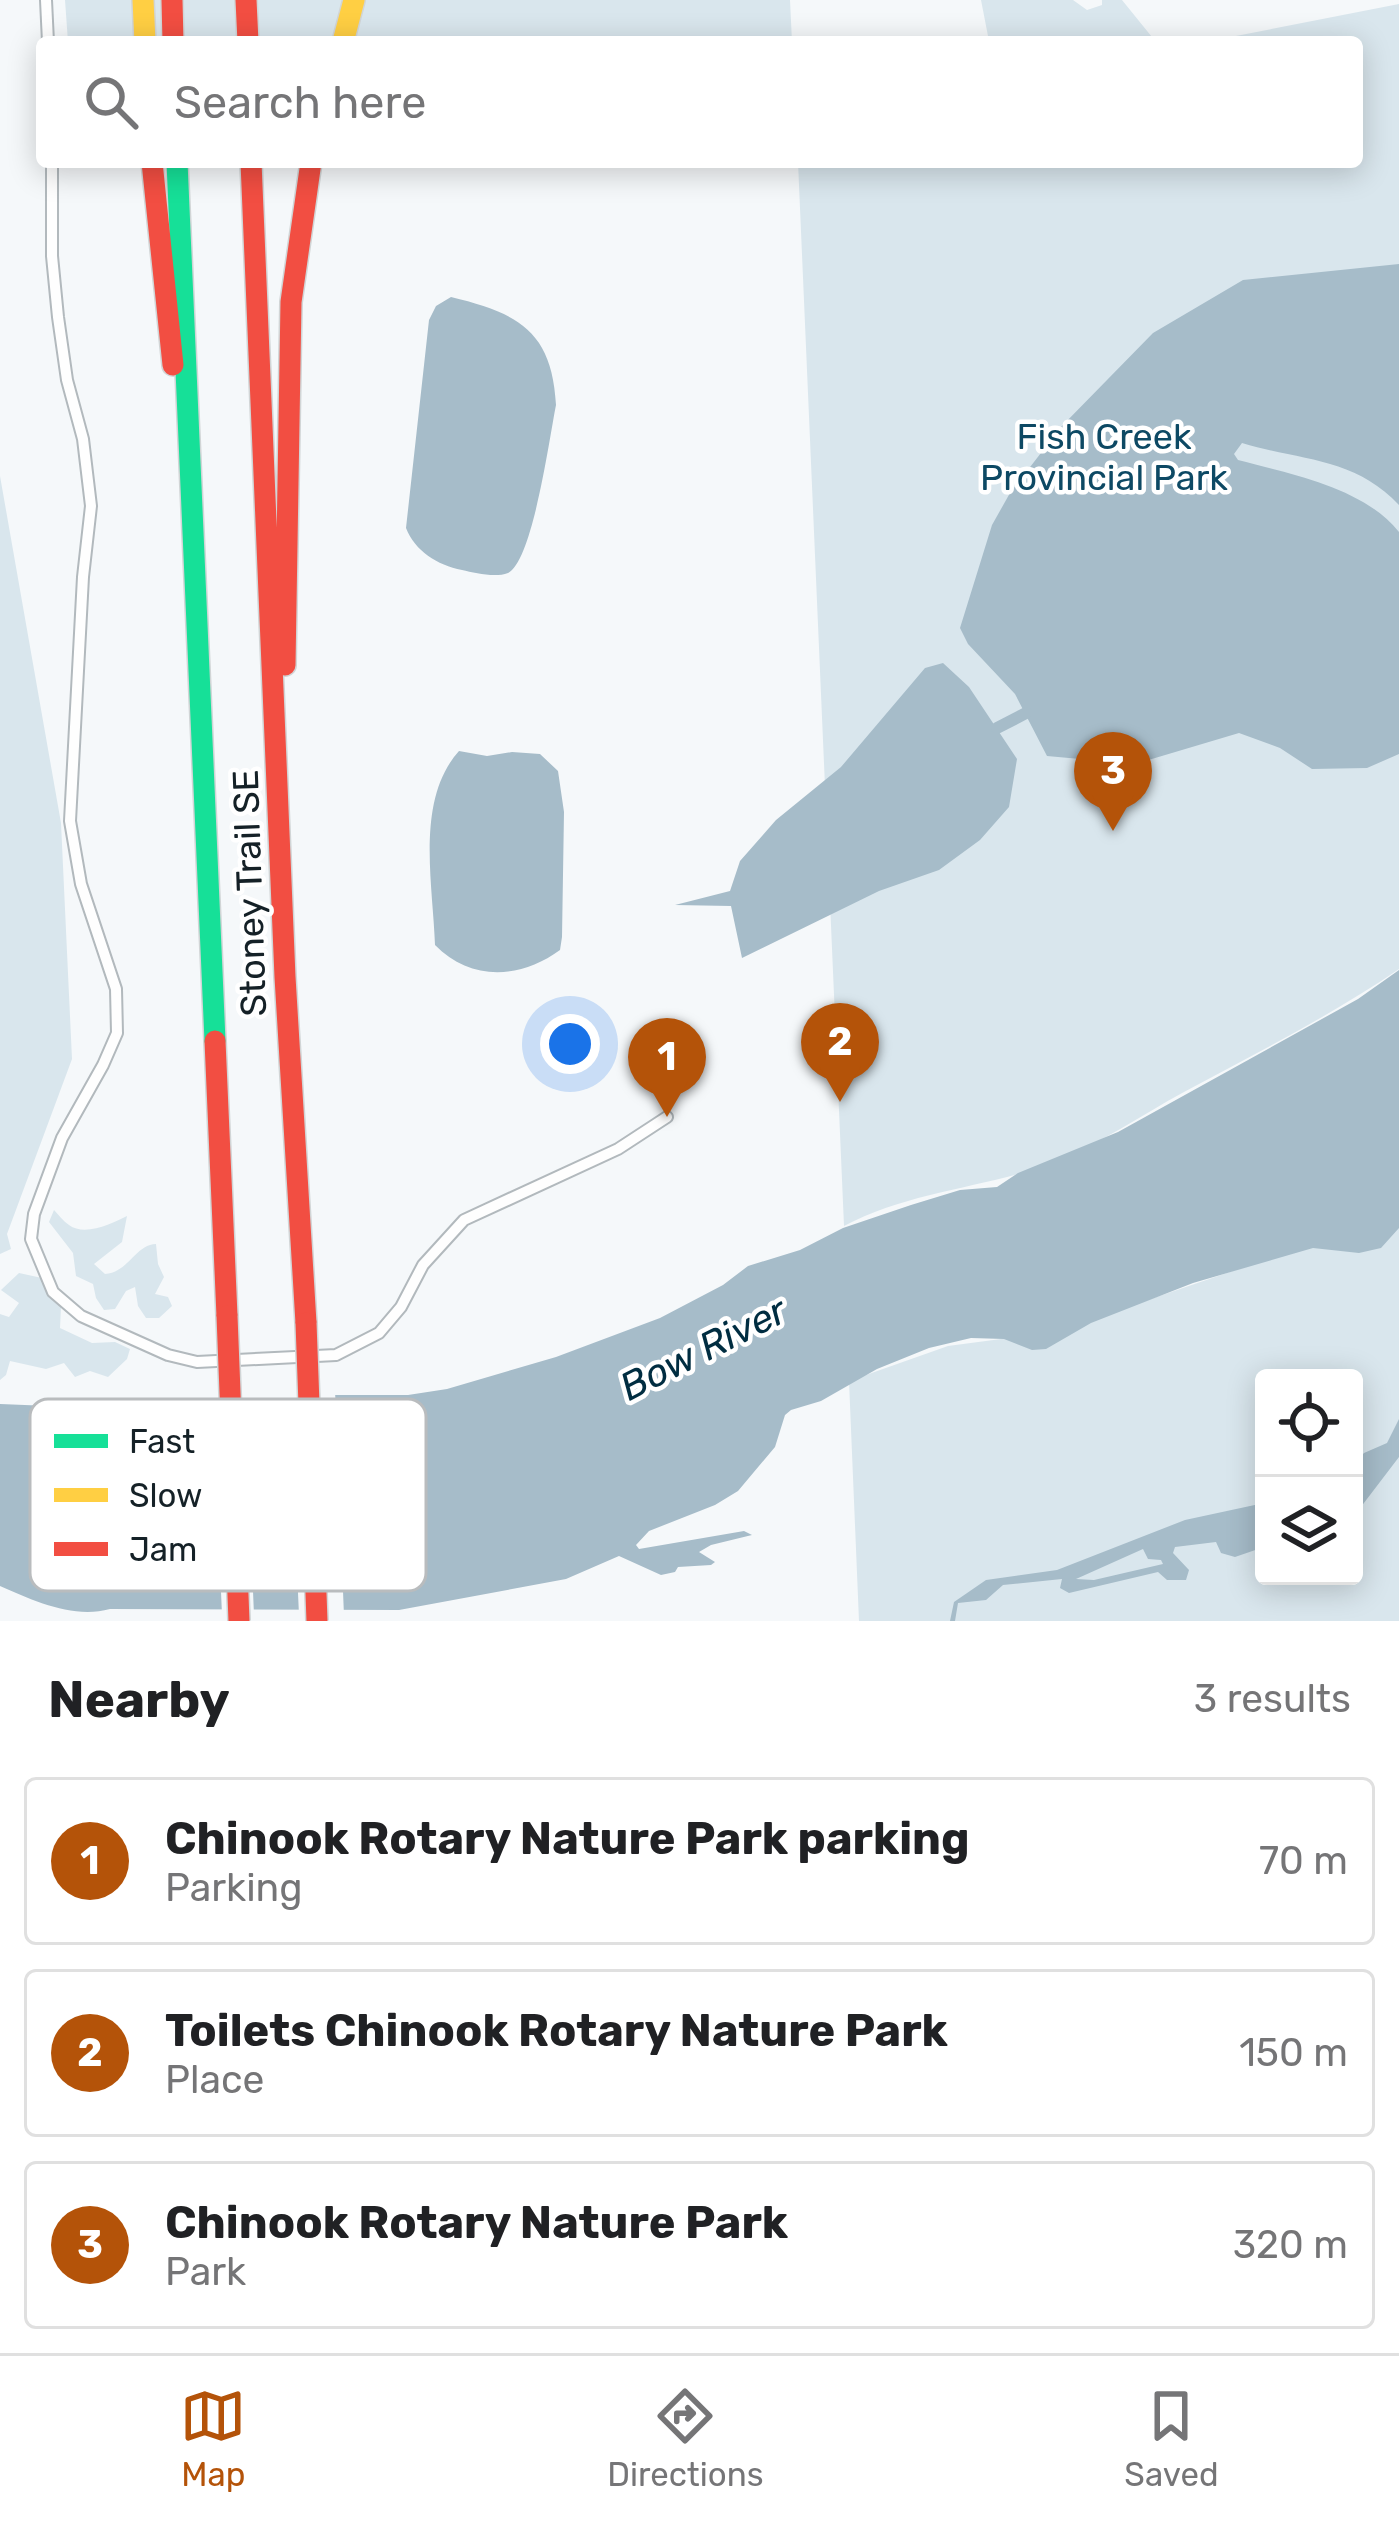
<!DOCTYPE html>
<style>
body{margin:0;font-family:Rubik,sans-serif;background:#f2f2f2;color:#202124}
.controls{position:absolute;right:36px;bottom:36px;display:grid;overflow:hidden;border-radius:12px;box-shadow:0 6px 30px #0003}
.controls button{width:108px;height:108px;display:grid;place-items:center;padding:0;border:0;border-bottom:3px solid #e0e0e0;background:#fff;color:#202124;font:60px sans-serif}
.you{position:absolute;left:570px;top:1044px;width:42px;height:42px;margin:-30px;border:9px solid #fff;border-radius:50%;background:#1a73e8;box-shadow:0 0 0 18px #1a73e833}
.badge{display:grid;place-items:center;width:78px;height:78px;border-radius:50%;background:#b45309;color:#fff;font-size:39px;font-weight:700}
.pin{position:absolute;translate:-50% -99px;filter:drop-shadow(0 3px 6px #0008)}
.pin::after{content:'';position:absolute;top:63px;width:42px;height:36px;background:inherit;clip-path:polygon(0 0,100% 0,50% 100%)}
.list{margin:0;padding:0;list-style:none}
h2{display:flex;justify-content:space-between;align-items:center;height:156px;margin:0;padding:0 48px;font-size:51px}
h2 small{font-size:39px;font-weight:400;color:#757577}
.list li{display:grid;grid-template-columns:78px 1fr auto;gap:36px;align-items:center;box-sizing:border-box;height:168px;margin:0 24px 24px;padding:0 24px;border:3px solid #e0e0e0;border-radius:12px}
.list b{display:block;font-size:45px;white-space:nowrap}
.list p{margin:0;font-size:39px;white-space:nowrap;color:#757577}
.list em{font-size:39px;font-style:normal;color:#757577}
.icon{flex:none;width:66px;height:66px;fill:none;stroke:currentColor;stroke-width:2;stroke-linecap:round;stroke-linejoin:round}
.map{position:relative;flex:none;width:1399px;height:1621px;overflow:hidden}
.search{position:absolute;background:#fff;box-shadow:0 6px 30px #0003;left:36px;right:36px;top:36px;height:132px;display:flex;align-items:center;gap:30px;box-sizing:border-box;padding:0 42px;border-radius:12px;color:#757577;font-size:45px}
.sheet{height:732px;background:#fff}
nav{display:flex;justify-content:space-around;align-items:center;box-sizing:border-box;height:168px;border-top:3px solid #e0e0e0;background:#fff;font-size:33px;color:#757577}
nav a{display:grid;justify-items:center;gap:6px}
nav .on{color:#b45309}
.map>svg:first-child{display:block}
</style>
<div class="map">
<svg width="1399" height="1621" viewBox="0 0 1399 1621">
<rect width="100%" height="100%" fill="#f5f8fa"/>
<path fill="#d9e6ed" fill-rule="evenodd" d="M65,0H790L792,42H68Z
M981,0H1073L1087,10L1102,5V0H1122L1156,42H984L988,36Z
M1399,4V969C1330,1016 1257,1053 1184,1092C1140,1116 1101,1143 1055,1162C987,1188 909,1191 844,1226L798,162H1357V42H1205Z
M0,476L61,823L72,1059L7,1234L11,1249L0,1254Z
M54,1210C59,1215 63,1221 69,1225C85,1237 113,1223 127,1216L122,1242L94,1264L105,1274C128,1273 136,1244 156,1244L158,1264L164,1277L155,1294L168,1297L172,1306L159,1318H146L138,1306L135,1287L126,1291L115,1309L104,1310L96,1298L93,1284L76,1276L73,1253L49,1222Z
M1399,1221V1621H859L849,1381L948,1346L1054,1332L1300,1248ZM1264,1378H1354V1576H1264Z
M19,1273L42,1278L61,1307L60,1328L92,1343L115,1342L130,1349L127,1359L108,1377L90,1371L75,1377L64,1363L46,1369L10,1361L6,1375L0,1380V1314L9,1317L19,1303L1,1290Z"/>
<path fill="#a6bcc9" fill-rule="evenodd" d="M1399,264V505C1354,457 1301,461 1242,443L1234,454L1238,460C1291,474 1363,487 1399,532V754L1367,768L1312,769L1280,748L1239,733L1135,764L1047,756L1015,694L968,644L960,628L992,525L1010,493L1061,427L1153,333L1243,280Z
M451,297C517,313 552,330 556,405C550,434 533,561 508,573C495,578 475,573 462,570C437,565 415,551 406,528L429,320L436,306Z
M943,663L969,687L1017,759L1009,807L980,840L939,870L879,891L742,958L731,906L675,905L730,891L740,861L776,820L841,767L925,668Z
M459,751L487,756L512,752L540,754L558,771L564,812L562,937L560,950C519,980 470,981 435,945C433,884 415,800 459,751Z
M1399,970V1228L1381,1248L1359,1253L1313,1248L1193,1283L1091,1323L1046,1349L1032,1350L1004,1339L971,1338L929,1348L877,1369L821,1401L791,1410L785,1415L775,1447L738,1491L715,1505L649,1531L636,1545L639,1549L744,1531L752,1535L711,1545L699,1552L715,1562L711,1565L678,1567L675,1572L661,1575L619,1556L566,1579L399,1610L110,1609C73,1619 34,1601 0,1586V1404L197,1412L329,1395H408L447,1389L556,1357L660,1318L723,1285L748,1266L800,1250L843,1228L911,1205L960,1190L997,1187L1018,1173L1118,1132L1358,999Z
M1399,1419V1457L1354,1516V1463L1364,1453L1387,1443Z
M1264,1503V1547L1235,1557L1221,1553L1216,1542L1175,1547L1173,1553L1189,1570L1186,1580H1167L1158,1572L1069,1593L1060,1588L1062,1579L1003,1585L986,1600L958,1603L955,1621H950L954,1602L986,1580L1057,1570L1185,1520ZM1143,1549L1148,1559L1161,1560L1163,1564L1094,1580L1076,1579Z"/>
<path fill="#f5f8fa" d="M335,1390L344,1616L299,1615L289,1393Z
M245,1398L254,1615H222L213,1403Z"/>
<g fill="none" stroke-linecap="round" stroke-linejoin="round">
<path stroke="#a6bcc9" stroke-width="12" d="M997,728L1026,713"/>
<defs>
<path id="street" d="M46,0L48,42
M52,162V256L58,317L67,380L83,439L91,506L83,577L70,821L81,884L116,989L117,1033L103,1065L62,1138L34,1214L31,1239L53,1292L81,1316L168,1355L197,1362L336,1355L379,1333L401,1307L423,1265L464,1220L618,1149L667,1117"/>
<path id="fast" d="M177,162L215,1041"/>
<path id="slow" d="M143,0L145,42
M343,42L354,0"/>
<path id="jam" d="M172,0L173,42
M246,0L248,42
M152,162L173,365
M251,162L285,977L306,1323
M285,665L291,302L311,162
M215,1041L227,1316"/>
</defs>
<use href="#street" stroke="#b2b9bd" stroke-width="14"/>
<use href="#fast" stroke="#d1d5d6" stroke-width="24"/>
<use href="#slow" stroke="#d1d5d6" stroke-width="24"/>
<use href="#jam" stroke="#d1d5d6" stroke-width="24"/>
<use href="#street" stroke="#fefefe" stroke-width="10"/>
<use href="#fast" stroke="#16e098" stroke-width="21"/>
<use href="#slow" stroke="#ffcf43" stroke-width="21"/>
<use href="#jam" stroke="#f24e42" stroke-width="21"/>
<defs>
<path id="jam-bridge" d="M227,1316L239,1621
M306,1323L317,1621"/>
</defs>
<use href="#jam-bridge" stroke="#d1d5d6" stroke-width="24" stroke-linecap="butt"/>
<use href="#jam-bridge" stroke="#f24e42" stroke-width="21"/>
</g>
<g text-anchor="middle" stroke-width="9" stroke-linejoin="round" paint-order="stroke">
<g font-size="36" fill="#0d4964" stroke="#fff">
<text x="1104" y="449">Fish Creek<tspan x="1104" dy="41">Provincial Park</tspan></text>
</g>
<g font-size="36" fill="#152127" stroke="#fff">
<text transform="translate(249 893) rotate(-92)" y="13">Stoney Trail SE</text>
</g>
<g font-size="39" font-style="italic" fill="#002d41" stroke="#fff">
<text transform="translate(703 1348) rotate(-27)" y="14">Bow River</text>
</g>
</g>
<rect x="30" y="1399" width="396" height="192" rx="18" fill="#fff" stroke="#b9bcbe" stroke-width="3"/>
<rect x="54" y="1434" width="54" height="14" fill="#16e098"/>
<rect x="54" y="1488" width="54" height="14" fill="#ffcf43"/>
<rect x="54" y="1542" width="54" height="14" fill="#f24e42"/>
<g font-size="33" fill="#152127">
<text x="129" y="1453">Fast</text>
<text x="129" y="1507">Slow</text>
<text x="129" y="1561">Jam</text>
</g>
</svg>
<div class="controls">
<button><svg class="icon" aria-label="locate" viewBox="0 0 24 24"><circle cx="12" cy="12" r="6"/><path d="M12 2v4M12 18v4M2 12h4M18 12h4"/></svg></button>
<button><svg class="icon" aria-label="layers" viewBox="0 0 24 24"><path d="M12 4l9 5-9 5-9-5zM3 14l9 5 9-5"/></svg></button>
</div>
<div class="you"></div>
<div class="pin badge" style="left:667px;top:1117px">1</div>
<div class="pin badge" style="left:840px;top:1102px">2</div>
<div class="pin badge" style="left:1113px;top:831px">3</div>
<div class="search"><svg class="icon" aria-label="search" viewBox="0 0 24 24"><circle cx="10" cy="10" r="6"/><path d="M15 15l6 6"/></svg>Search here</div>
</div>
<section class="sheet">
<h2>Nearby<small>3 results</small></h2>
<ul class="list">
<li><span class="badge">1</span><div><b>Chinook Rotary Nature Park parking</b><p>Parking</p></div><em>70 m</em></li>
<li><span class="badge">2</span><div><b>Toilets Chinook Rotary Nature Park</b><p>Place</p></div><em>150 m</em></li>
<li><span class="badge">3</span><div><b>Chinook Rotary Nature Park</b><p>Park</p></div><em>320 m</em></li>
</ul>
</section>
<nav>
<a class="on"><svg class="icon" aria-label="map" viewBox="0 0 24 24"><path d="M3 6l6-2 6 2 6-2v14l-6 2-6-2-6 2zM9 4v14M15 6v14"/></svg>Map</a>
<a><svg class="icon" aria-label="directions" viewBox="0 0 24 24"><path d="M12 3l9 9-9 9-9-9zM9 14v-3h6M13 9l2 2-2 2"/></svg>Directions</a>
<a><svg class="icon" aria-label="saved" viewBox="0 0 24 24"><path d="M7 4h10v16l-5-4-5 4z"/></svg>Saved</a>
</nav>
